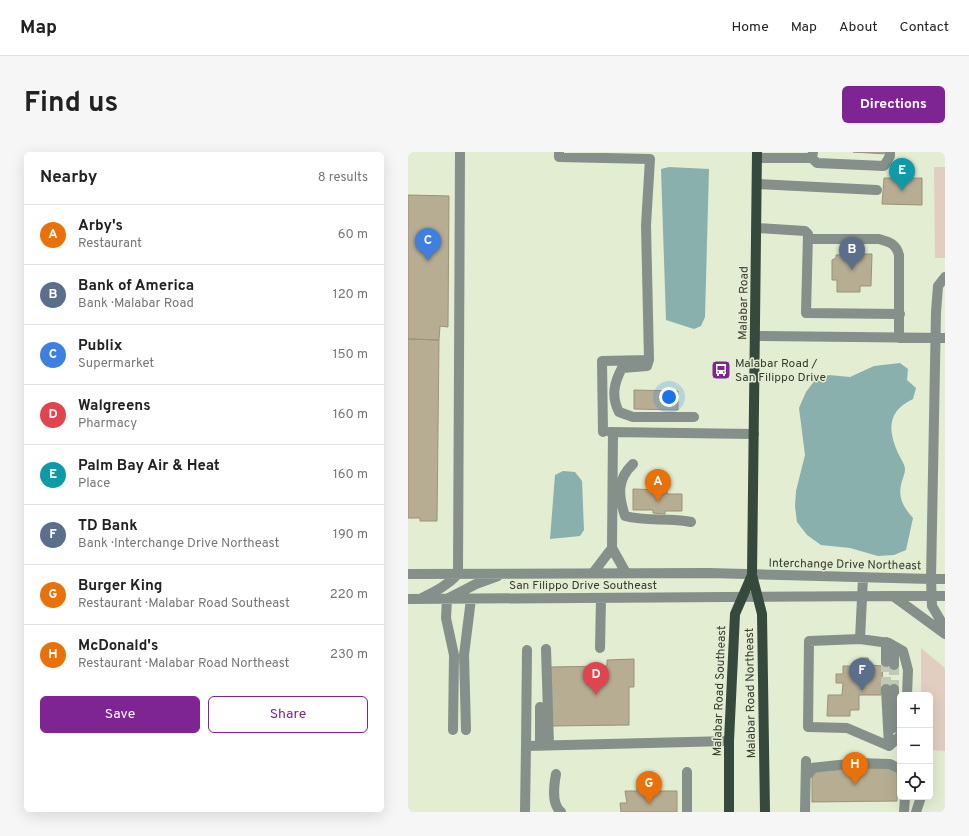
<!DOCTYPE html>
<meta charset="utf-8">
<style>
body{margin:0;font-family:Overpass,sans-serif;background:#f6f6f6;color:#222}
.controls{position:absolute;right:12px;bottom:12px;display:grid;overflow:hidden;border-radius:6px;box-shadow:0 4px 16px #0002}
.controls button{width:36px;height:36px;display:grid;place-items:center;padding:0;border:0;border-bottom:1px solid #e0e0e0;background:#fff;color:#222;font:20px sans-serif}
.you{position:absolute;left:261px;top:245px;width:14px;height:14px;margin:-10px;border:3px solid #fff;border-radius:50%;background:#1a73e8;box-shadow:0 0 0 6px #1a73e833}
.badge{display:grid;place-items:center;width:26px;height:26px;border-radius:50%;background:#7e2593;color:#fff;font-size:13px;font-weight:700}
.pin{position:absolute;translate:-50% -33px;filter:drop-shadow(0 1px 2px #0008)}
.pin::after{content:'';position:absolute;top:21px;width:14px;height:12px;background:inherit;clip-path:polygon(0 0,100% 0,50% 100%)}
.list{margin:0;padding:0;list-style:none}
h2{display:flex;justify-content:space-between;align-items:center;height:52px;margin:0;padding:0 16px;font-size:17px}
h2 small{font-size:13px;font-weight:400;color:#767676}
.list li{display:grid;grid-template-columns:26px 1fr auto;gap:12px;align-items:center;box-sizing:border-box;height:60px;padding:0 16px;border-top:1px solid #e0e0e0}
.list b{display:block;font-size:15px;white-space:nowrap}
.list p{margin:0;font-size:13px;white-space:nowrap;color:#767676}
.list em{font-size:13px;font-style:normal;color:#767676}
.actions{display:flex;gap:8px;padding:12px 16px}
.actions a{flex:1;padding:9px 0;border:1px solid #7e2593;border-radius:6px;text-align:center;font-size:14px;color:#7e2593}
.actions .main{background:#7e2593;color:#fff}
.icon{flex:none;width:22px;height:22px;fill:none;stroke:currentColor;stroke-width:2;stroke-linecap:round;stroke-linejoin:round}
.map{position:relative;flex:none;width:537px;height:660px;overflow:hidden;border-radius:6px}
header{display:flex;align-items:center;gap:24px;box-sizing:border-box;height:56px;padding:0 20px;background:#fff;border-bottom:1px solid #e0e0e0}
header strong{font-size:19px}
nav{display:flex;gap:22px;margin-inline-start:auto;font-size:14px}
.intro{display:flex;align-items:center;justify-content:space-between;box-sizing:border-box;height:96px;padding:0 24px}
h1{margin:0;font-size:28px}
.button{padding:10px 18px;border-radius:6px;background:#7e2593;color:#fff;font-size:14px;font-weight:700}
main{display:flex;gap:24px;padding:0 24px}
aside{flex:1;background:#fff;border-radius:6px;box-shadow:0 4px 16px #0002}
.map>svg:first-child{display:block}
</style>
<header>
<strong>Map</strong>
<nav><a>Home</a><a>Map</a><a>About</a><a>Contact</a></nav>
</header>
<div class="intro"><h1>Find us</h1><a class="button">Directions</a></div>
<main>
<aside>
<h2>Nearby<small>8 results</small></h2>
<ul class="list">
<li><span class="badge" style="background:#e8710a">A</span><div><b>Arby's</b><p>Restaurant</p></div><em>60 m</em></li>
<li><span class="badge" style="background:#5c6f8a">B</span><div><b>Bank of America</b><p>Bank · Malabar Road</p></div><em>120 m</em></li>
<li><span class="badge" style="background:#3f7fe0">C</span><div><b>Publix</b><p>Supermarket</p></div><em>150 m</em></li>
<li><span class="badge" style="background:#e0444e">D</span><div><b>Walgreens</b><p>Pharmacy</p></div><em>160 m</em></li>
<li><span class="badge" style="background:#0f9aa8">E</span><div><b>Palm Bay Air &amp; Heat</b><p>Place</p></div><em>160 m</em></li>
<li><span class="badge" style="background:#5c6f8a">F</span><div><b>TD Bank</b><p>Bank · Interchange Drive Northeast</p></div><em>190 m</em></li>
<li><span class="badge" style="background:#e8710a">G</span><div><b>Burger King</b><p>Restaurant · Malabar Road Southeast</p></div><em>220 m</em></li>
<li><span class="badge" style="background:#e8710a">H</span><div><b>McDonald's</b><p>Restaurant · Malabar Road Northeast</p></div><em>230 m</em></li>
</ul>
<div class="actions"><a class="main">Save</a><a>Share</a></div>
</aside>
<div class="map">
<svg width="537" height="660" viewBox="0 0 537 660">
<rect width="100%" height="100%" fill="#e2edd2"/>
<path fill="#e1cec0" d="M526,15H537V106H527Z
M513,496L537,516V599L522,598V543H513Z"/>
<path fill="#89b0ad" d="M261,15L301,17L297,165L293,174L286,177L258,168L253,17Z
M492,211L500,217L499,228L508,236L505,247C478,260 480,279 491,303C493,307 497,313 497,317C497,322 494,328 493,333C490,346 496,356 505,366L498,398L486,403L470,404L442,396L413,393L399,383L389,370L387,354L388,339L397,303L391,256L398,240L407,228L421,223L442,225L466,214Z
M155,319L167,320L174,329L176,378L172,384L142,387L147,323Z"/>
<path fill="#b6ad93" stroke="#9b9279" d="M445,0H478V2Z
M476,26H514V53L474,52Z
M0,43L41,44L40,175L32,174L31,188L0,187Z
M448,102H464L463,134H452V140H429V128H424V108L428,106V103Z
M0,187L31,188L29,369H12V366H0Z
M226,238L270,239V258L226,257Z
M225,337L259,338V342H274V359H257V362L245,361V358H225Z
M452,506H460L462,513L475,514L473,543H451V558H442V564H419L420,543H434L435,531H428V522H435V514H452Z
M226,507V535H221V573L143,574L142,515L199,514V508Z
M489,616V649L404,650V617Z
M229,635H249V639H269V660H213L212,651H219L217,639H229Z"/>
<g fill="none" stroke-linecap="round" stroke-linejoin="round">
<path stroke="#c0c9b2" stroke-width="10" stroke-dasharray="10 5" stroke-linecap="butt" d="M478,510V537
M486,513V537"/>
<path stroke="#849089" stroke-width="10" d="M151,0V5L242,7L238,73L241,208L239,214L214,216C206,231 203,244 211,260L225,265H286
M405,0L404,6L409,11L476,14L482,4V0
M349,6H404
M349,32L469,38
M349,76L397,79L400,82L398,161L492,162
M400,87H471C482,90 488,92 491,103V186
M537,125L530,134L528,160L523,427H537
M347,184L537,186
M195,280L194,209L241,208
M202,280L346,282
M205,280L204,396L218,421
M225,312C209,327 210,343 217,364C239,370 261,365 283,370
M185,421L204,396
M0,422L301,421L523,427L524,454L537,476
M485,444H537
M14,446C28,439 40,433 50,422L52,0
M41,446L68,432L90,424
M0,447L485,444L537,482
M39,447L38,466L46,503L45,578
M452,487L455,426
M478,490V510
M486,494V513
M192,496L193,446
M138,497L141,593
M119,498L118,594L321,589
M478,537L481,594
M486,537V576
M58,578L56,503L63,447
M492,584L481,594L439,576L400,575L401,489L452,487L481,491L495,499L500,518L499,543
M132,594V555
M279,620V660
M148,622C146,633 143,652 153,660
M398,624L403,619V616L450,611L482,612L492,617
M117,660L118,594
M397,660L398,609
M496,660L497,645
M508,660L513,645"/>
<path stroke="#35493d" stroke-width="10" d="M349,0L344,423L354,462L357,660
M321,660V589L327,462L344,423"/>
</g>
<defs>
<symbol id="bus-square" viewBox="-11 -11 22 22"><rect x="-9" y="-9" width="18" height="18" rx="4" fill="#7e2593" stroke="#e2edd2"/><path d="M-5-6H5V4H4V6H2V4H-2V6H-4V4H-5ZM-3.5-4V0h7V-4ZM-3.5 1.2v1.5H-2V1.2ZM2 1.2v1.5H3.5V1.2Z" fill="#fff"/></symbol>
</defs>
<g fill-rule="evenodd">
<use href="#bus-square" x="302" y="207" width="22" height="22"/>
</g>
<g text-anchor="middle" stroke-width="3" stroke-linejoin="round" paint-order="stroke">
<g font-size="12" fill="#373b31" stroke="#e2edd2">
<text transform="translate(335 151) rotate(-89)" y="4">Malabar Road</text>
<text transform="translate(437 412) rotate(1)" y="4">Interchange Drive Northeast</text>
<text x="175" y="437">San Filippo Drive Southeast</text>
<text transform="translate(311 539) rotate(-88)" y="4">Malabar Road Southeast</text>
<text transform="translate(342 541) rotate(-91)" y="4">Malabar Road Northeast</text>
</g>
<g font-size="12" fill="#373b31" stroke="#e2edd2" text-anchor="start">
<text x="327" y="215">Malabar Road /<tspan x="327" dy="14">San Filippo Drive</tspan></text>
</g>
</g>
</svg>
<div class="controls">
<button>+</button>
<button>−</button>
<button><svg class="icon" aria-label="locate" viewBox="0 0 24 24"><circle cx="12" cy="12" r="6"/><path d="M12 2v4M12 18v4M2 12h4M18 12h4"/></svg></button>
</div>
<div class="you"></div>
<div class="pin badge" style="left:250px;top:350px;background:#e8710a">A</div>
<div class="pin badge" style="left:444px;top:118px;background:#5c6f8a">B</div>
<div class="pin badge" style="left:20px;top:109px;background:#3f7fe0">C</div>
<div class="pin badge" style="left:188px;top:543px;background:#e0444e">D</div>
<div class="pin badge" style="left:494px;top:39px;background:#0f9aa8">E</div>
<div class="pin badge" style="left:454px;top:539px;background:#5c6f8a">F</div>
<div class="pin badge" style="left:241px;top:652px;background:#e8710a">G</div>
<div class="pin badge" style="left:447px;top:633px;background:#e8710a">H</div>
</div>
</main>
